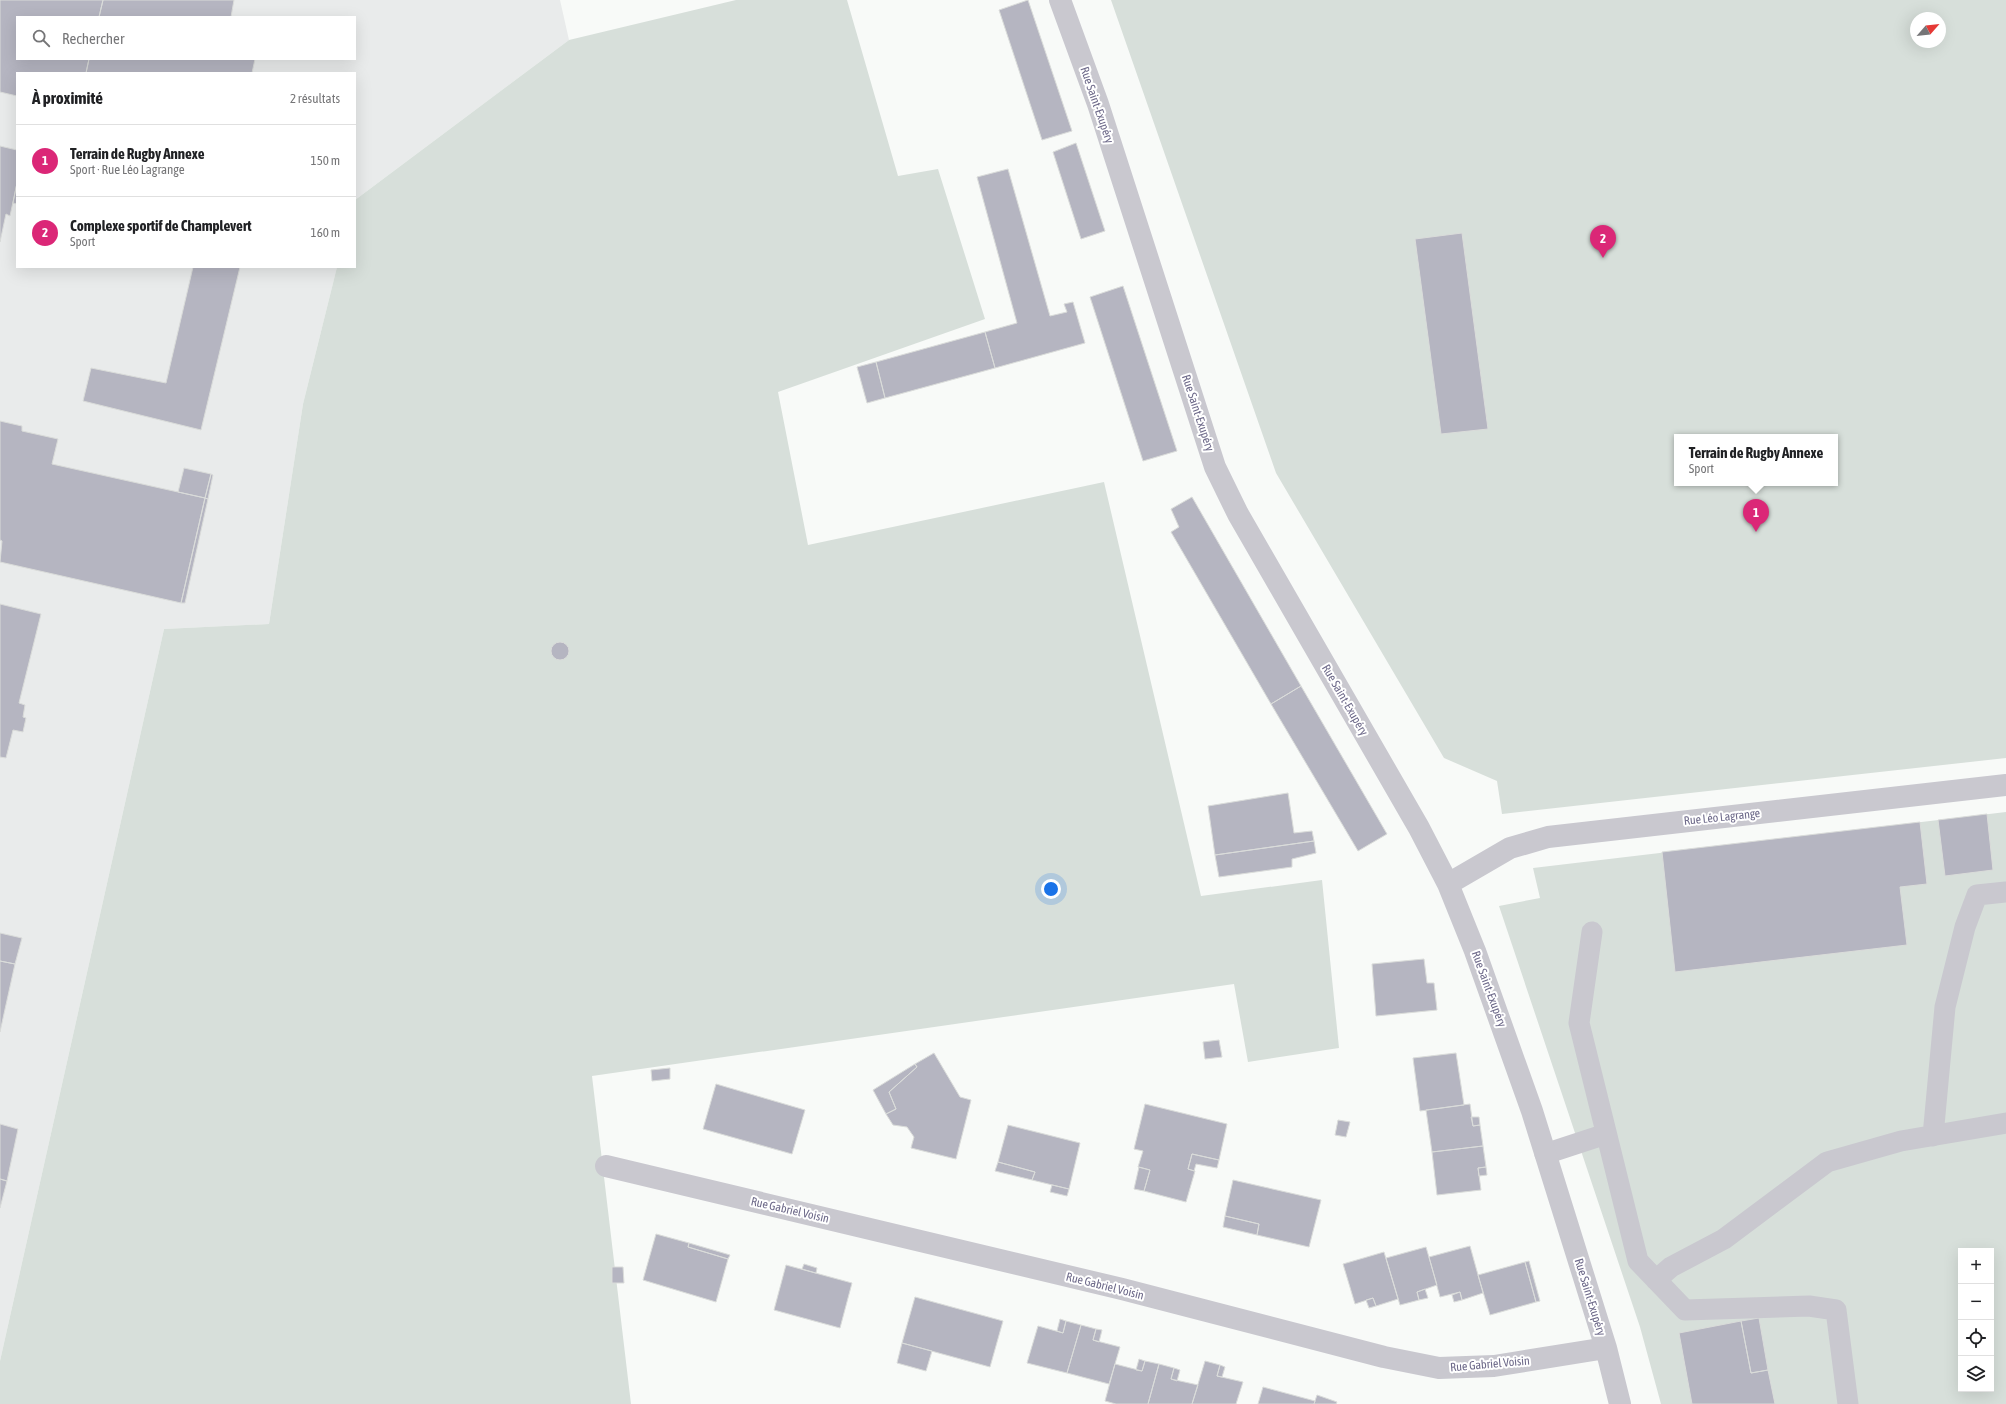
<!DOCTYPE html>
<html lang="fr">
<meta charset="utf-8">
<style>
body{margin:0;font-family:"Asap Condensed",sans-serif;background:#f2f2f2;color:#202124}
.controls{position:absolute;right:12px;bottom:12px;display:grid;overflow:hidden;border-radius:0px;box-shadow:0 4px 16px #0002}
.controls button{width:36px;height:36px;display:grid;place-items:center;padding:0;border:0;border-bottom:1px solid #e0e0e0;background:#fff;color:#202124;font:20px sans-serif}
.compass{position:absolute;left:1910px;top:12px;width:36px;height:36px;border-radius:50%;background:#fff;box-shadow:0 4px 16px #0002;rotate:62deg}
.you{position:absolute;left:1051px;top:889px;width:14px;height:14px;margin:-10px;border:3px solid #fff;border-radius:50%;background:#1a73e8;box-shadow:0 0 0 6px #1a73e833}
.badge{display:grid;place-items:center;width:26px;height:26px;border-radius:50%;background:#db2777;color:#fff;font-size:13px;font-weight:700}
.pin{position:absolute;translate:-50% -33px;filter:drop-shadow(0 1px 2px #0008)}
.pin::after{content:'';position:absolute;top:21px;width:14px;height:12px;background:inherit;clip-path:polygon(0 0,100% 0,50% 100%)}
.popup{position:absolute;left:1674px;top:434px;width:164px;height:52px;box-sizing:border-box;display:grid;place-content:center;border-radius:0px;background:#fff;filter:drop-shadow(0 1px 3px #0005);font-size:13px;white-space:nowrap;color:#757577}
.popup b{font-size:15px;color:#202124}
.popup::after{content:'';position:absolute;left:50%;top:100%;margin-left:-8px;border:8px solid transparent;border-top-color:#fff}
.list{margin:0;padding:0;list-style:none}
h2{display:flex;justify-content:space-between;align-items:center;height:52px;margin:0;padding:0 16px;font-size:17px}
h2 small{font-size:13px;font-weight:400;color:#757577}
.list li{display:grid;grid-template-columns:26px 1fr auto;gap:12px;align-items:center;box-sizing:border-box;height:72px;padding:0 16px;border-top:1px solid #e0e0e0}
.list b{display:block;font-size:15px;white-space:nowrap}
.list p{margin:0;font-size:13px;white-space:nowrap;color:#757577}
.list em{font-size:13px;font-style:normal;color:#757577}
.icon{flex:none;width:22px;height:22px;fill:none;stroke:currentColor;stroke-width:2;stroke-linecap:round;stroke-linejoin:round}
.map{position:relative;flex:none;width:2006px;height:1404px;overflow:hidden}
.search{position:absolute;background:#fff;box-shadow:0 4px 16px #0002;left:16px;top:16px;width:340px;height:44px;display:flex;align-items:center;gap:10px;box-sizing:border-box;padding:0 14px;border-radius:0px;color:#757577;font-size:15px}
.panel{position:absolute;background:#fff;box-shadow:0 4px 16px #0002;left:16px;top:72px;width:340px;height:196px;border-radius:0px}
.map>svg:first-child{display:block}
</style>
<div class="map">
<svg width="2006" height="1404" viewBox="0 0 2006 1404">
<rect width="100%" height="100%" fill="#f8faf8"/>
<path fill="#e9ebeb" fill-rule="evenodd" d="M0,0H560L569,40L355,200V73H17V267H337L303,404L269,624L164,629L0,1361ZM17,17H355V59H17Z"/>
<path fill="#d7dfda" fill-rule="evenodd" d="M736,0H847L898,176L938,169L985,319L778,392L808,545L1104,482L1201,896L1322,880L1339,1048L1248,1062L1234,984L592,1076L631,1404H0V1361L164,629L269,624L303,404L337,267H355V200L569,40Z
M1111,0H2006V758L1502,814L1497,781L1444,758L1276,473ZM1916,18H1940V42H1916ZM1677,437H1835V483H1677Z
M2006,812V1404H1661L1640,1327L1499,906L1540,898L1533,868ZM1961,1251H1991V1389H1961Z"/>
<path fill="#b5b5c1" stroke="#dadcda" d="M0,0H103L99,17H17V59H89L86,73H17V96L0,92Z
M103,0H234L231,17H99Z
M1028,0L1072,131L1042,140L999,10Z
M89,59H255L252,73H86Z
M1076,143L1105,231L1081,239L1053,152Z
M0,146L17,150V183L10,216L6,214L0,242Z
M1008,169L1050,316L1067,312L1064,304L1073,302L1085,343L995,368L985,332L1017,323L977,177Z
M17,183V204L13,203Z
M1462,233L1488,429L1441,434L1415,239Z
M193,267H240L201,430L83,401L91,368L166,383Z
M1123,286L1177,451L1143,461L1090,297Z
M985,332L995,368L885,398L876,362Z
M876,362L885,398L867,403L857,367Z
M0,421L22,426V431L58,439L52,464L205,498L181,603L0,562L2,541L0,540Z
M184,468L211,474L205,498L178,492Z
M211,474L213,475L208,499L205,498Z
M1192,497L1301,686L1271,704L1171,532L1179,527L1171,509Z
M205,498L208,499L185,603H181Z
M0,604L41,614L19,703L25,705L23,717L26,718L23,732L13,730L6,758L0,757Z
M551 651a9 9 0 1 1 18 0a9 9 0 1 1-18 0Z
M1301,686L1387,834L1358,851L1271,704Z
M1288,793L1294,833L1312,831L1314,841L1215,855L1208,806Z
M1987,814L1993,870L1945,876L1938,820Z
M1920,822L1927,884L1900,887L1907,945L1675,972L1662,852Z
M1314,841L1316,853L1292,859V867L1219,877L1215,855Z
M0,933L22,938L15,964L0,961Z
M1424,959L1427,983H1434L1437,1010L1376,1016L1372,964Z
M0,961L15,964L0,1032Z
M1219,1040L1222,1057L1205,1059L1203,1042Z
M934,1053L960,1097L971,1100L956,1159L911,1148L914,1137L907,1127L893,1125L886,1114L896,1109L889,1092L917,1067L915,1064Z
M1456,1053L1464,1105L1420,1111L1413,1058Z
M915,1064L917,1067L889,1092L896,1109L886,1114L873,1090Z
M670,1068V1079L652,1081L651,1070Z
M716,1084L805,1110L792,1154L703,1129Z
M1145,1104L1227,1124L1219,1160L1192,1154L1188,1169L1195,1171L1186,1202L1144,1191L1150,1170L1138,1167L1143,1151L1134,1149Z
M1470,1104L1473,1126L1480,1125L1483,1146L1432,1152L1426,1110Z
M1471,1117H1479L1480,1125L1473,1126Z
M1338,1120L1350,1122L1346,1137L1335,1135Z
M0,1124L18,1129L7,1181L0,1179Z
M1008,1125L1080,1143L1069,1189L1032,1180L1035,1172L998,1162Z
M1483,1146L1486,1167L1478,1168L1481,1190L1437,1195L1432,1152Z
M1192,1154L1219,1160L1217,1168L1196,1164L1194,1171L1188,1169Z
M998,1162L1035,1172L1032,1180L995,1171Z
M1139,1167L1150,1170L1144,1191L1134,1189Z
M1486,1167L1487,1175L1479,1176L1478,1168Z
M0,1179L7,1181L0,1208Z
M1233,1180L1321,1200L1309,1247L1257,1235L1259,1224L1225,1216Z
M1052,1185L1069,1189L1067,1196L1050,1192Z
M1225,1216L1259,1224L1257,1235L1223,1227Z
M656,1234L689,1243L688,1247L728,1259L716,1302L643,1280Z
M689,1243L730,1255L728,1259L688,1247Z
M1470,1246L1483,1293L1462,1300L1460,1292L1440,1297L1429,1257Z
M1426,1247L1437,1285L1417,1292L1419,1300L1400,1305L1386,1258Z
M1384,1252L1398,1299L1376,1306L1373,1298L1355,1304L1343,1264Z
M1529,1261L1540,1301L1536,1302L1525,1262Z
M1525,1262L1536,1302L1490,1315L1478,1275Z
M804,1264L817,1268L816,1273L802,1269Z
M786,1265L852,1283L840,1328L774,1310Z
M612,1267H623L624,1283H612Z
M1425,1289L1428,1298L1419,1300L1417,1292Z
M1460,1292L1462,1300L1454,1302L1452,1295Z
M915,1297L1003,1321L990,1367L902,1343Z
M1373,1298L1376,1306L1369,1308L1366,1300Z
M1759,1318L1768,1370L1751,1373L1741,1321Z
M1060,1319L1066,1321L1063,1333L1057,1331Z
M1066,1321L1081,1325L1067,1373L1027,1363L1038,1326L1063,1333Z
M1741,1321L1751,1373L1768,1370L1775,1404H1692L1679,1333Z
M1081,1325L1096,1329L1093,1340L1120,1347L1109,1384L1067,1373Z
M1096,1329L1102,1330L1099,1342L1093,1340Z
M902,1343L932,1351L926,1371L897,1363Z
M1139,1359L1145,1361L1142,1371L1136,1370Z
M1145,1361L1159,1364L1148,1404H1116L1105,1401L1115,1364L1142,1371Z
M1205,1361L1220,1365L1217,1376L1243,1382L1236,1404H1192Z
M1159,1364L1174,1368L1171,1379L1198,1385L1192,1404H1148Z
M1220,1365L1225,1367L1222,1377L1217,1376Z
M1174,1368L1180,1370L1177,1381L1171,1379Z
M1263,1387L1315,1401L1314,1404H1258Z
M1317,1395L1337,1402L1336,1404H1314Z"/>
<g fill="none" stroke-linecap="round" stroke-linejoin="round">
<path stroke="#c9c8cf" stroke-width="21" d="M1592,932L1579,1023L1638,1261L1685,1310L1809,1306L1836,1310L1848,1404
M1933,1136L1945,1007L1965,927L1977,895L2006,892
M1545,1154L1606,1134
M1656,1280L1671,1267L1724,1239L1827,1162L1901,1141L2006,1123"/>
<path stroke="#c9c8cf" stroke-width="22" d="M1060,0L1098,104L1215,467L1238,514L1419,828L1448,884L1475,951L1532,1111L1606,1348L1620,1404
M1448,884L1510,848L1548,837L2006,785
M606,1166L1122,1289L1384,1357L1439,1368L1494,1366L1606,1348"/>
</g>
<g text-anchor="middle" stroke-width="4" stroke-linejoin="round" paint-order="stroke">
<g font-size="12" fill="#6d6989" stroke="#fff">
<text transform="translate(1097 105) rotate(71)" y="4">Rue Saint-Exupéry</text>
<text transform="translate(1198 413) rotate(72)" y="4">Rue Saint-Exupéry</text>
<text transform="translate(1345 700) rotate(60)" y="4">Rue Saint-Exupéry</text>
<text transform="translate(1722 817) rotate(-6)" y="4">Rue Léo Lagrange</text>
<text transform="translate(1489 989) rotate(70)" y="4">Rue Saint-Exupéry</text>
<text transform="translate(790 1210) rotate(13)" y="4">Rue Gabriel Voisin</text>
<text transform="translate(1105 1286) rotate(14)" y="4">Rue Gabriel Voisin</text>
<text transform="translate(1590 1297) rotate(73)" y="4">Rue Saint-Exupéry</text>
<text transform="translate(1490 1364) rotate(-5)" y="4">Rue Gabriel Voisin</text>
</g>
</g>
</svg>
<div class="controls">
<button>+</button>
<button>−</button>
<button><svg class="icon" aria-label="locate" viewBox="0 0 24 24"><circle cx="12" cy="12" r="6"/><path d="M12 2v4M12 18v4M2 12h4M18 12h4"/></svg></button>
<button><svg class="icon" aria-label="layers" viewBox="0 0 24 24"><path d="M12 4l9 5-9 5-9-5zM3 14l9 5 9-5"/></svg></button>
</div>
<svg class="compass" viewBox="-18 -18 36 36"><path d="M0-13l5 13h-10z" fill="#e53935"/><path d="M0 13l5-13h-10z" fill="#757577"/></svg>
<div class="you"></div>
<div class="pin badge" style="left:1756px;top:532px">1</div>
<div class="popup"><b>Terrain de Rugby Annexe</b>Sport</div>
<div class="pin badge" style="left:1603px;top:258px">2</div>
<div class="search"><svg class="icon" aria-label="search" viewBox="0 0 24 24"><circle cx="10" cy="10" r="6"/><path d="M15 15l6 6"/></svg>Rechercher</div>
<section class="panel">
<h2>À proximité<small>2 résultats</small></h2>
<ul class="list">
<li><span class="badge">1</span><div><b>Terrain de Rugby Annexe</b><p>Sport · Rue Léo Lagrange</p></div><em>150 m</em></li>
<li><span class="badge">2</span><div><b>Complexe sportif de Champlevert</b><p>Sport</p></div><em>160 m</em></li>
</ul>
</section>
</div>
